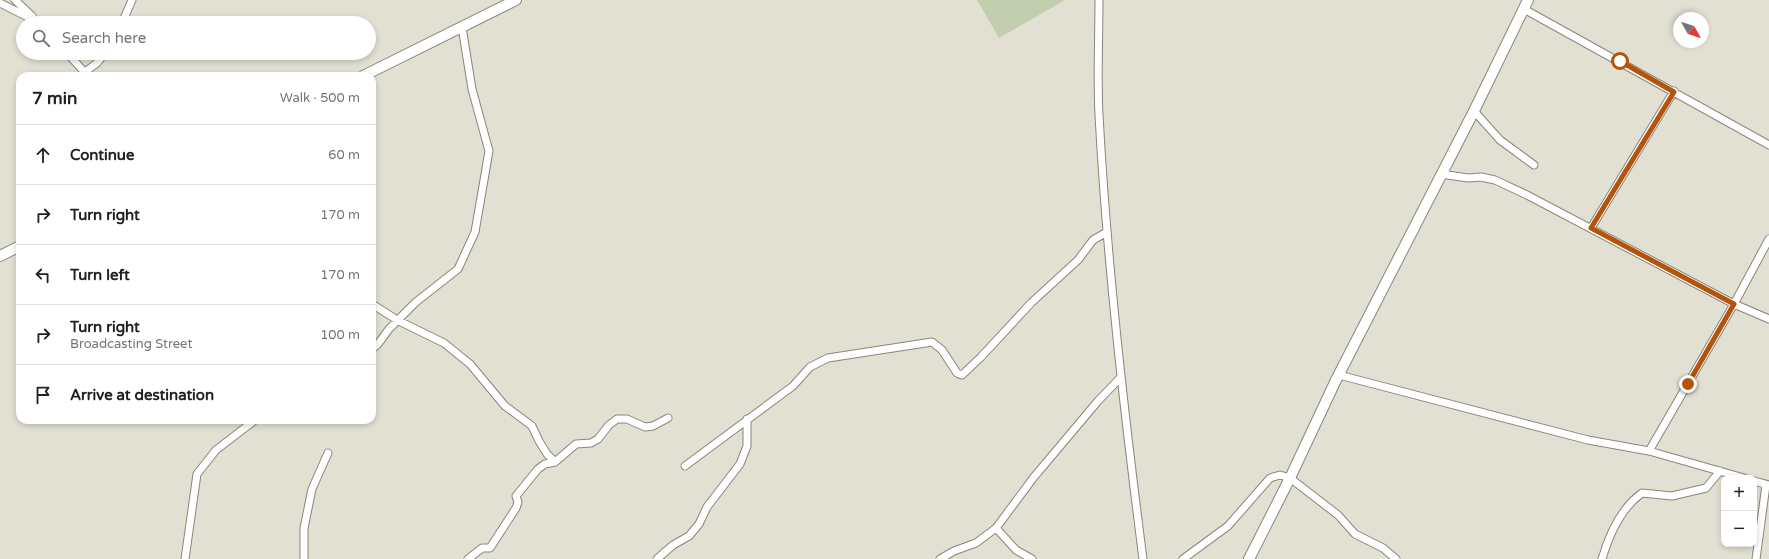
<!DOCTYPE html>
<meta charset="utf-8">
<style>
body{margin:0;font-family:"Varela Round",sans-serif;background:#f6f6f6;color:#202124}
.controls{position:absolute;right:12px;bottom:12px;display:grid;overflow:hidden;border-radius:8px;box-shadow:0 2px 6px #0003}
.controls button{width:36px;height:36px;display:grid;place-items:center;padding:0;border:0;border-bottom:1px solid #e0e0e0;background:#fff;color:#202124;font:20px sans-serif}
.compass{position:absolute;left:1673px;top:12px;width:36px;height:36px;border-radius:50%;background:#fff;box-shadow:0 2px 6px #0003;rotate:129deg}
.stop{position:absolute;width:12px;height:12px;margin:-9px;border:3px solid #b45309;border-radius:50%;background:#fff}
.stop.end{background:#b45309;border-color:#fff;box-shadow:0 1px 4px #0008}
.list{margin:0;padding:0;list-style:none}
h2{display:flex;justify-content:space-between;align-items:center;height:52px;margin:0;padding:0 16px;font-size:17px}
h2 small{font-size:13px;font-weight:400;color:#757577}
.list li{display:grid;grid-template-columns:26px 1fr auto;gap:12px;align-items:center;box-sizing:border-box;height:60px;padding:0 16px;border-top:1px solid #e0e0e0}
.list b{display:block;font-size:15px;white-space:nowrap}
.list p{margin:0;font-size:13px;white-space:nowrap;color:#757577}
.list em{font-size:13px;font-style:normal;color:#757577}
.icon{flex:none;width:22px;height:22px;fill:none;stroke:currentColor;stroke-width:2;stroke-linecap:round;stroke-linejoin:round}
.map{position:relative;flex:none;width:1769px;height:559px;overflow:hidden}
.search{position:absolute;background:#fff;box-shadow:0 2px 6px #0003;left:16px;top:16px;width:360px;height:44px;display:flex;align-items:center;gap:10px;box-sizing:border-box;padding:0 14px;border-radius:22px;color:#757577;font-size:15px}
.panel{position:absolute;background:#fff;box-shadow:0 2px 6px #0003;left:16px;top:72px;width:360px;height:352px;border-radius:12px}
.map>svg:first-child{display:block}
</style>
<div class="map">
<svg width="1769" height="559" viewBox="0 0 1769 559">
<rect width="100%" height="100%" fill="#e2e0d2"/>
<path fill="#c2ceae" d="M977,0H1065L999,38Z"/>
<g fill="none" stroke-linecap="round" stroke-linejoin="round">
<defs>
<path id="minor" d="M15,0L32,16
M1099,0C1099,38 1097,77 1099,115C1107,263 1124,411 1143,559
M0,3L38,22
M1524,9L1769,145
M122,23L132,0
M67,53L88,76
M85,72L97,63L105,53
M1474,111L1500,140L1534,165
M1441,174L1468,178L1481,177L1495,180L1527,195L1734,304L1769,319
M1591,228L1674,91
M372,304L397,320L444,343L470,364L505,406L532,426L539,441L547,454L555,462
M372,349L378,344L389,329L416,302L458,269L475,232L489,151L472,89L462,27
M1339,375L1588,440L1649,451L1744,478
M1649,451L1734,304L1769,239
M685,466L793,386L810,367L828,358L932,342L942,350L957,373L962,375L981,357L1031,303L1078,260L1093,240L1107,232
M1754,481L1769,485
M996,528L1016,550L1032,559
M185,559L197,474L216,450L255,420
M304,559V528L312,489L328,453
M468,559L482,548H490L516,508L518,502L516,496L538,469L545,464L555,462L576,444L591,443L598,439L609,425L617,419H627L645,427L653,426L668,418
M657,559L673,545L689,536L699,524L707,507L740,464L747,446V419
M940,559L954,551L976,543L996,528L1034,477L1098,401L1121,377
M1183,559L1228,526L1270,478L1280,475L1290,478L1338,515L1355,534L1383,548L1396,559
M1602,559C1609,535 1621,508 1642,493L1672,496L1706,488L1720,471
M1756,559L1766,485"/>
<path id="secondary" d="M363,76L516,0
M0,256L20,246
M1249,559L1290,478L1336,380L1474,111L1528,0"/>
</defs>
<use href="#minor" stroke="#89867a" stroke-width="9"/>
<use href="#secondary" stroke="#89867a" stroke-width="12"/>
<use href="#minor" stroke="#fff" stroke-width="7"/>
<use href="#secondary" stroke="#fff" stroke-width="10"/>
</g>
<g fill="none" stroke-linecap="round" stroke-linejoin="round">
<path stroke="#b45309" stroke-width="5" d="M1620,61L1674,92L1591,228L1734,304L1688,384"/>
</g>
</svg>
<div class="controls">
<button>+</button>
<button>−</button>
</div>
<svg class="compass" viewBox="-18 -18 36 36"><path d="M0-13l5 13h-10z" fill="#e53935"/><path d="M0 13l5-13h-10z" fill="#757577"/></svg>
<div class="stop" style="left:1620px;top:61px"></div>
<div class="stop end" style="left:1688px;top:384px"></div>
<div class="search"><svg class="icon" aria-label="search" viewBox="0 0 24 24"><circle cx="10" cy="10" r="6"/><path d="M15 15l6 6"/></svg>Search here</div>
<section class="panel">
<h2>7 min<small>Walk · 500 m</small></h2>
<ul class="list">
<li><svg class="icon" aria-label="ahead" viewBox="0 0 24 24"><path d="M12 20V5M6 11l6-6 6 6"/></svg><div><b>Continue</b></div><em>60 m</em></li>
<li><svg class="icon" aria-label="right" viewBox="0 0 24 24"><path d="M7 20v-9h11M14 6l5 5-5 5"/></svg><div><b>Turn right</b></div><em>170 m</em></li>
<li><svg class="icon" aria-label="left" viewBox="0 0 24 24"><path d="M17 20v-9H6M10 6l-5 5 5 5"/></svg><div><b>Turn left</b></div><em>170 m</em></li>
<li><svg class="icon" aria-label="right" viewBox="0 0 24 24"><path d="M7 20v-9h11M14 6l5 5-5 5"/></svg><div><b>Turn right</b><p>Broadcasting Street</p></div><em>100 m</em></li>
<li><svg class="icon" aria-label="arrive" viewBox="0 0 24 24"><path d="M6 21V4h12l-3 4 3 4H6"/></svg><div><b>Arrive at destination</b></div></li>
</ul>
</section>
</div>
